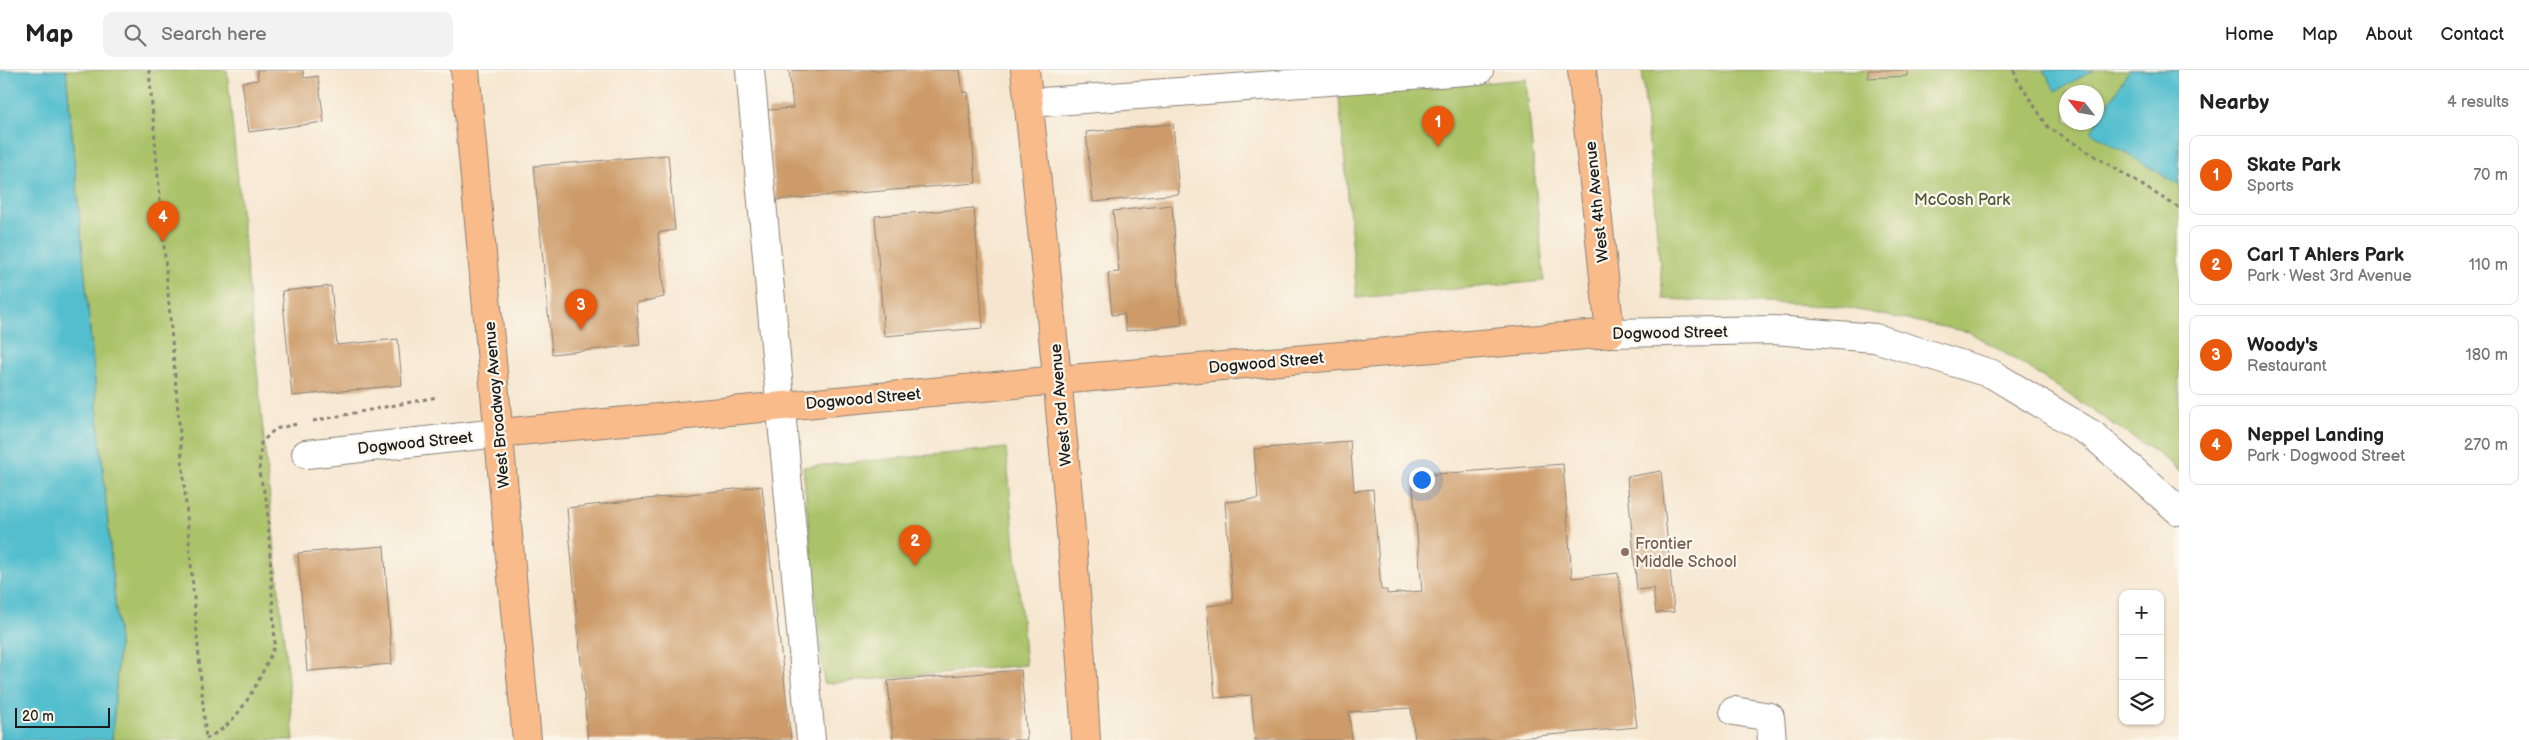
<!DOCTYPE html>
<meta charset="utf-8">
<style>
body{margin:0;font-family:"Balsamiq Sans",sans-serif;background:#f2f2f2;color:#222}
.controls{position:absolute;right:15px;bottom:15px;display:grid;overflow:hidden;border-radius:10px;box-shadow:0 1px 4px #0004}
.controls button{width:45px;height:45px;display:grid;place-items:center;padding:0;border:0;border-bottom:1px solid #e0e0e0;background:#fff;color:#222;font:25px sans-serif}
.compass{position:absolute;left:2059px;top:15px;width:45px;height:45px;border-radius:50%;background:#fff;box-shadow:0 1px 4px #0004;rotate:301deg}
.scale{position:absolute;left:15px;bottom:12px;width:95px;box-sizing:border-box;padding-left:5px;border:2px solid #1c1c1c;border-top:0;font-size:14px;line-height:18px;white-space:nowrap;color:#1c1c1c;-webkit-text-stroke:4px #fbf7ec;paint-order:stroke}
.you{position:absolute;left:1421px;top:409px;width:18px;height:18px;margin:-12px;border:4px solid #fff;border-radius:50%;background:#1a73e8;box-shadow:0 0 0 8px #1a73e833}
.badge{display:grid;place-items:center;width:32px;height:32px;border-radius:50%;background:#ea580c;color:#fff;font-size:16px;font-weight:700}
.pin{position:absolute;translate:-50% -41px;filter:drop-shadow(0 1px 2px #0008)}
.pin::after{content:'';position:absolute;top:26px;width:18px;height:15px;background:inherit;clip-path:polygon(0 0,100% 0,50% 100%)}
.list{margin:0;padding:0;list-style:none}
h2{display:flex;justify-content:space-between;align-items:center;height:65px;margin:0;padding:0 20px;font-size:21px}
h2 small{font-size:16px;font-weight:400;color:#767676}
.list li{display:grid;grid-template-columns:32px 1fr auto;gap:15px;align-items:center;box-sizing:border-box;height:80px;margin:0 10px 10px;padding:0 10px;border:1px solid #e0e0e0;border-radius:10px}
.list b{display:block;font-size:19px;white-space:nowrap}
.list p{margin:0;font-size:16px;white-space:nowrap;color:#767676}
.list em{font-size:16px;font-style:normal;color:#767676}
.icon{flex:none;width:28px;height:28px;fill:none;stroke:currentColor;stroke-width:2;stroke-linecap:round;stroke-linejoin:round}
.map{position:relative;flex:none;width:2179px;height:670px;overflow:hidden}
header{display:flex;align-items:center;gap:30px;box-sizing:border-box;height:70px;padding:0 25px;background:#fff;border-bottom:1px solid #e0e0e0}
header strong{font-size:24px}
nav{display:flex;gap:28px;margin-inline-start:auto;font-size:18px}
.search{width:350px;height:45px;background:#f2f2f2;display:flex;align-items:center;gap:12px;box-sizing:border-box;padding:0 18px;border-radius:10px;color:#767676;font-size:19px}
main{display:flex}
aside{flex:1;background:#fff}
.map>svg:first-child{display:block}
</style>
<header>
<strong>Map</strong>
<div class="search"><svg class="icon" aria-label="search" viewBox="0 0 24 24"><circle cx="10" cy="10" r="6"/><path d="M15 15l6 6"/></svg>Search here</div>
<nav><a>Home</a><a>Map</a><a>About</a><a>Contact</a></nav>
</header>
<main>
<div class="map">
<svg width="2179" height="670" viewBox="0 0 2179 670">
<rect width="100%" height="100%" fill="#fbf7ec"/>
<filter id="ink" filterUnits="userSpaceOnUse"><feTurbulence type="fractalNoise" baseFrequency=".02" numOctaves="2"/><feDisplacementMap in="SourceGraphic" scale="10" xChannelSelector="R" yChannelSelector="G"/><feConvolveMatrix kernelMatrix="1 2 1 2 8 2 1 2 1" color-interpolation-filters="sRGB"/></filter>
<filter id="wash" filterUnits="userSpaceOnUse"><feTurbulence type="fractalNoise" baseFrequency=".0096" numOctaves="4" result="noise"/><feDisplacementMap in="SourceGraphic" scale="20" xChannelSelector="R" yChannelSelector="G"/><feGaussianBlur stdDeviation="1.12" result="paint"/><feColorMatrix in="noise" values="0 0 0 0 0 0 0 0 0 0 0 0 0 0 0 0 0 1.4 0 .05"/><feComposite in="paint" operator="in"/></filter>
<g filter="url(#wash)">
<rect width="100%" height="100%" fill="#f6e6cf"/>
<path fill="#aac369" stroke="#637042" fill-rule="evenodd" d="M66,0H227L294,670H112L119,573Z
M1642,0H2179V402L2170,392L2026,296L1969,262L1837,236L1663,229ZM2066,22H2096V52H2066Z
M1526,9L1544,211L1357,228L1339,26Z
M1006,378L1026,595L824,614L803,397Z"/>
<path fill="#52bece" stroke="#376d75" d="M0,0H66L119,573L112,670H0Z
M2043,0H2094L2056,21Z
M2129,0H2179V115L2091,62Z"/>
<g id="blocks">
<path fill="#cd9b69" d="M257,0H303L304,8L318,6L324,52L249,62L242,12L258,10Z
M789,0H960L963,23L968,22L976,113L776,130L768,40L793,38Z
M1868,0H1907V6L1868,8Z
M1173,54L1179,124L1093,132L1086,62Z
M668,85L675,160L658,163L664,227L636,233L640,275L552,284L534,96Z
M1172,135L1182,255L1126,261L1124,244L1112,245L1108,203L1119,202L1113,141Z
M974,138L983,258L884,266L875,146Z
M331,216L337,275L398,269L402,315L292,326L282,221Z
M1350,371L1354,421L1373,419L1381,520H1387V524L1422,521L1412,406L1563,394L1572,508L1618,503L1637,657L1494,670H1415L1411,638L1349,642L1352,670H1255L1251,625L1215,628L1207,536L1233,533L1225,432L1258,429L1254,379Z
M1661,401L1674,542L1656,543L1653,518L1637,520L1627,407Z
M762,416L791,670H588L567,438Z
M384,476L392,594L307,601L298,483Z
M1021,600L1027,670H893L888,611Z"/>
</g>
</g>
<g filter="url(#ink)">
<use href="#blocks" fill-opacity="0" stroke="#898176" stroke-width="1"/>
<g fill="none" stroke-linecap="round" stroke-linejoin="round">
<defs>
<path id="minor" d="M750,0L811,670
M1029,33L1479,0
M1610,263L1774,260L1875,268L1992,304L2093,365L2179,441
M306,384L499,363
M1734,641L1770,647L1772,670"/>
<path id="major" d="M465,0L527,670
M1025,0C1049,223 1073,446 1086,670
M499,363L1058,310L1610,263L1582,0"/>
</defs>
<use href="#minor" stroke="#898176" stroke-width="30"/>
<use href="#major" stroke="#898176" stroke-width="30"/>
<path stroke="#898176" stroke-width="3" stroke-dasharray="4 4" stroke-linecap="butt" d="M149,0L206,670
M2014,0L2017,9L2048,57L2179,138
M313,351L437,327
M206,669C212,665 220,661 226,656C248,636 263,602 275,575L267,432L259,403L261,373L275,359L297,354"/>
<use href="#minor" stroke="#fff" stroke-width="28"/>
<use href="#major" stroke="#fabb8b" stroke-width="28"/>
</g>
</g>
<circle fill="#8d6e63" stroke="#fbf7ec" stroke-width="2" cx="1625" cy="482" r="5"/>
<g text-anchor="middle" stroke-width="4.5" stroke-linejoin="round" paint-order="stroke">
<g font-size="16" fill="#4e5637" stroke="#fbf7ec">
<text x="1962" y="135">McCosh Park</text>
</g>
<g font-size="16" fill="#1c1c1c" stroke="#fbf7ec">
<text transform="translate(1596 132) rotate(-96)" y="6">West 4th Avenue</text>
<text transform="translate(1670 262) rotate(-1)" y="6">Dogwood Street</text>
<text transform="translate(1266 292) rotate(-5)" y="6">Dogwood Street</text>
<text transform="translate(863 328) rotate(-5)" y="6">Dogwood Street</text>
<text transform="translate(496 335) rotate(-95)" y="6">West Broadway Avenue</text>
<text transform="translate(1060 335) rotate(-95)" y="6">West 3rd Avenue</text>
<text transform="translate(415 372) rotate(-6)" y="6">Dogwood Street</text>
</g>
<g font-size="16" fill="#785e54" stroke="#fbf7ec" text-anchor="start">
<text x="1635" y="479">Frontier<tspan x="1635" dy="18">Middle School</tspan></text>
</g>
</g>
</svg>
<div class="controls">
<button>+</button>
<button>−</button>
<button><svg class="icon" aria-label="layers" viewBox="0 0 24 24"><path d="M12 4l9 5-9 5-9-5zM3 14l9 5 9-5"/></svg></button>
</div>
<svg class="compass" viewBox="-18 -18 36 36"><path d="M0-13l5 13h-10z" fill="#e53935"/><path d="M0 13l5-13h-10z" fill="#767676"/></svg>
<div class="scale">20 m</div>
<div class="you"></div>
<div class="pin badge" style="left:1438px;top:77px">1</div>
<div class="pin badge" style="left:915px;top:496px">2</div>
<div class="pin badge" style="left:581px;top:260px">3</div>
<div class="pin badge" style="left:163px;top:172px">4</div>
</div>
<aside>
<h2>Nearby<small>4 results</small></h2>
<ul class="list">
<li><span class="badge">1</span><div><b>Skate Park</b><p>Sports</p></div><em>70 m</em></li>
<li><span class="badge">2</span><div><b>Carl T Ahlers Park</b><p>Park · West 3rd Avenue</p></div><em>110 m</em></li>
<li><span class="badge">3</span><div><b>Woody's</b><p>Restaurant</p></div><em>180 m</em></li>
<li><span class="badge">4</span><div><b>Neppel Landing</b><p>Park · Dogwood Street</p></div><em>270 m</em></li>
</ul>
</aside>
</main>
